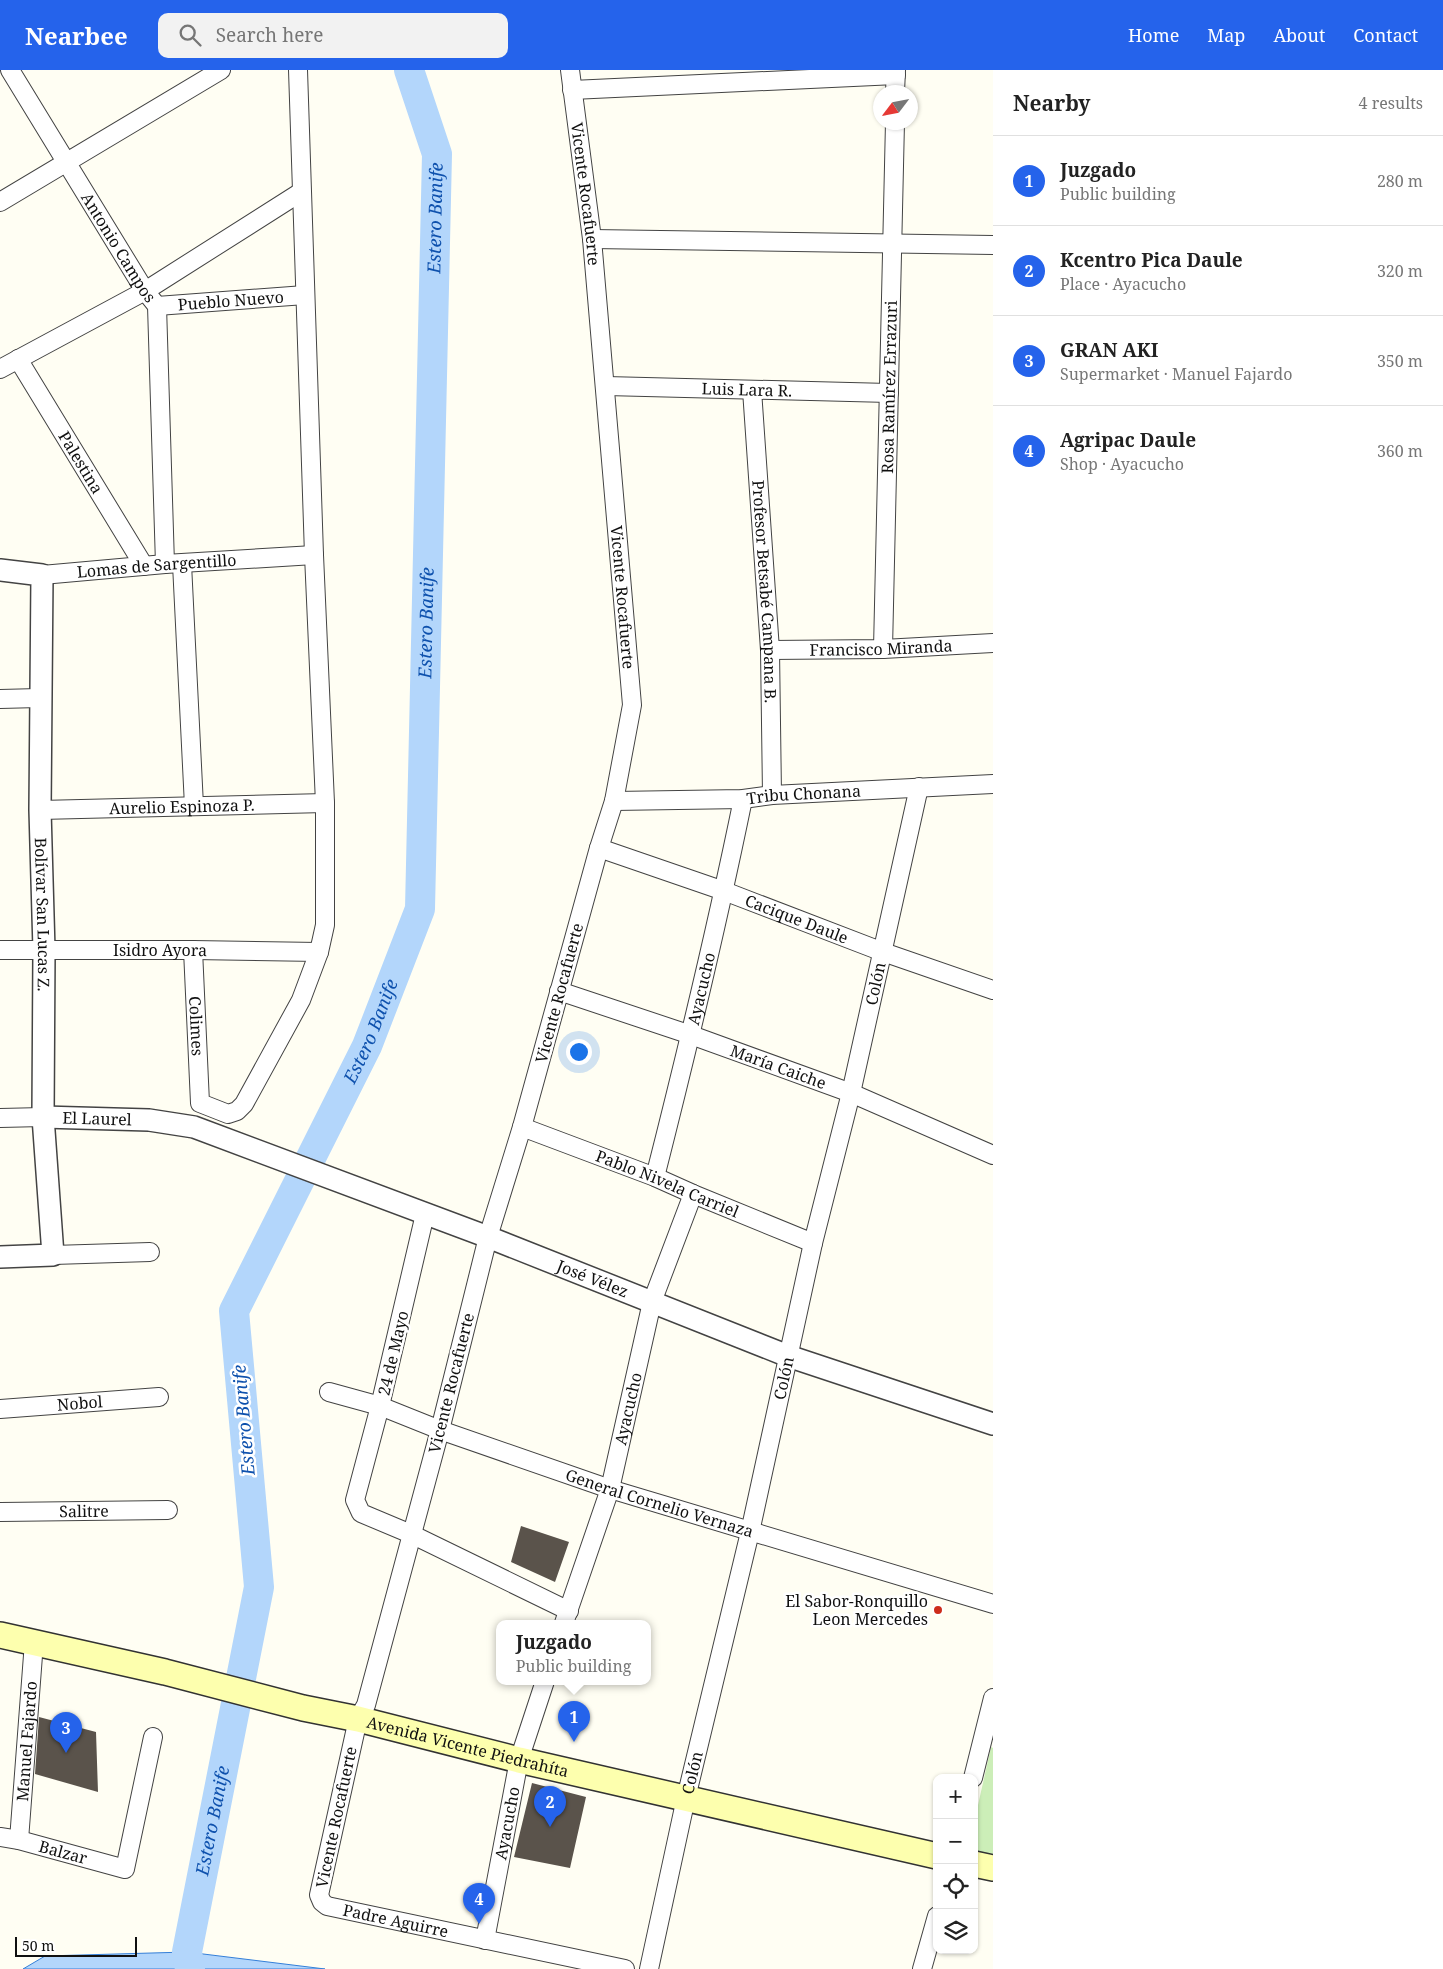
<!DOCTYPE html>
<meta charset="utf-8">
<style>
body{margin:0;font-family:"Noto Serif",serif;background:#f2f2f2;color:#222}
.controls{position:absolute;right:15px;bottom:15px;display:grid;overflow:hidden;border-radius:10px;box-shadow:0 1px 4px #0004}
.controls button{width:45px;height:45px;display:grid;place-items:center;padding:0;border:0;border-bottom:1px solid #e0e0e0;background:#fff;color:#222;font:25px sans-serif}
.compass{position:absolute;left:873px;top:15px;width:45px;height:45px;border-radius:50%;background:#fff;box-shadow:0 1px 4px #0004;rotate:238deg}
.scale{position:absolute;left:15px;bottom:12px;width:122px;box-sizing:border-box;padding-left:5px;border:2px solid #101010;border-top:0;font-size:14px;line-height:18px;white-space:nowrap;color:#101010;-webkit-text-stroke:4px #fff;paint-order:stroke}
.you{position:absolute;left:578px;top:981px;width:18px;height:18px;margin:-12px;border:4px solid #fff;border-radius:50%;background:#1a73e8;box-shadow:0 0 0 8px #1a73e833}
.badge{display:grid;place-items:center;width:32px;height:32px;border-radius:50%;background:#2563eb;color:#fff;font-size:16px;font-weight:700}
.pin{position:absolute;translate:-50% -41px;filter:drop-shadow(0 1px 2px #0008)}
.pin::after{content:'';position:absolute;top:26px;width:18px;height:15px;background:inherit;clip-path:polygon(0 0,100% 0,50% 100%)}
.popup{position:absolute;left:496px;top:1550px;width:155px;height:65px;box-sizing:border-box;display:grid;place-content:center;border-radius:10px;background:#fff;filter:drop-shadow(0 1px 4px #0005);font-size:16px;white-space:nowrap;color:#767676}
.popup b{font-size:19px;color:#222}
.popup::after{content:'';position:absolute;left:50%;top:100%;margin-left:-10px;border:10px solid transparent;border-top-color:#fff}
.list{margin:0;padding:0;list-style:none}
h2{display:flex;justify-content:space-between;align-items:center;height:65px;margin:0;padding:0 20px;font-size:21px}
h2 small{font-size:16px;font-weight:400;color:#767676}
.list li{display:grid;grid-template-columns:32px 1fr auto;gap:15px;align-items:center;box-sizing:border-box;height:90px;padding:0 20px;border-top:1px solid #e0e0e0}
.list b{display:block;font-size:19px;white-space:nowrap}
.list p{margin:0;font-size:16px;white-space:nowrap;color:#767676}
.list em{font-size:16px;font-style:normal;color:#767676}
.icon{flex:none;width:28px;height:28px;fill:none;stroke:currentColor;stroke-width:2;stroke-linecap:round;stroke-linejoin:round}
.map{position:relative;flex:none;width:993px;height:1899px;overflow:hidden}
header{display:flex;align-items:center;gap:30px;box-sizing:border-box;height:70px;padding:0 25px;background:#2563eb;color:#fff}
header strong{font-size:24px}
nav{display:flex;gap:28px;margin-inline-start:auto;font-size:18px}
.search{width:350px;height:45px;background:#f2f2f2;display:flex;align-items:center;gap:12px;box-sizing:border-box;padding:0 18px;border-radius:10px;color:#767676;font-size:19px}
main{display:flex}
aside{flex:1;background:#fff}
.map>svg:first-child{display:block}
</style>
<header>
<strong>Nearbee</strong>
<div class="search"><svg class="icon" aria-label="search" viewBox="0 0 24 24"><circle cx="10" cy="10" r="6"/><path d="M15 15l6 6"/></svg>Search here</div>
<nav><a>Home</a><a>Map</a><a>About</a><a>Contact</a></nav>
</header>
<main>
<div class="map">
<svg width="993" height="1899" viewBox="0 0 993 1899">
<rect width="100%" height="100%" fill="#fffef3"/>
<path fill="#cceeb8" d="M991,1677L993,1678V1789L974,1784V1753Z"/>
<path fill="#b3d6fb" stroke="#347fd8" d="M187,1882L325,1899H23L45,1886Z"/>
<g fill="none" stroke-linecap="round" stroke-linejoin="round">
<path stroke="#b3d6fb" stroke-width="30" id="s1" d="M190,1899L187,1882L259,1517L234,1241L367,976L420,839L437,84L409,0"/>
</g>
<path fill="#5a534b" d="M521,1456L569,1472L555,1512L511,1492Z
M39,1647L96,1662L98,1722L35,1704Z
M532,1713L586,1727L570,1798L514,1787Z"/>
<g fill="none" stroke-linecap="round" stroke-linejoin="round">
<defs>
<g id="minor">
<path id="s2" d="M10,0L145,221L157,236L165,494"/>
<path id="s3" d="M570,0L592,169L632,635L614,731L599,778L522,1057L488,1167L440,1360L366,1635L358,1649L319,1825L322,1832L327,1836L625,1899"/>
<path d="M572,20L896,5"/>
<path d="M895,22L896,0"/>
<path d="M0,132L221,0"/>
<path d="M592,169L993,175"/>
<path id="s4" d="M157,236L305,225"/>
<path id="s5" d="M18,289L144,496"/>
<path d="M0,299L145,221L301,122"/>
<path id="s6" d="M606,316L889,323"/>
<path id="s7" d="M752,320L770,580L772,725"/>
<path d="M182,494L194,736"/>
<path id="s8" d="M42,505L165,494L314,485"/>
<path id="s9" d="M883,579L895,52"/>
<path id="s10" d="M770,580L883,579L993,573"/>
<path d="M0,629L39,628"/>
<path id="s11" d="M614,731L743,729L772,725L993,714"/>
<path id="s12" d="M40,740L325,733"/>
<path id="s13" d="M599,778L724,821L883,882L993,920"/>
<path id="s14" d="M0,880H193L319,882"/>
<path id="s15" d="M193,880L200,1033L228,1044L237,1041L244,1034L301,930L319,882L325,855V733L314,485L298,0"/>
<path id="s16" d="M559,921L691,965L851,1023L993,1085"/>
<path d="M0,1048L43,1047"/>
<path id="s17" d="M522,1057L655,1107L693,1124L813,1173"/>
<path id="s18" d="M655,1107C687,981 717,856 743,729"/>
<path d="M425,1144L380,1336L355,1430L361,1443L411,1464L569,1541"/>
<path d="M53,1185L150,1182"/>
<path id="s19" d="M329,1322L380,1336L440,1360L610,1419L993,1534"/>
<path id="s20" d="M0,1339L159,1327"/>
<path id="s21" d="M0,1442L168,1440"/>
<path id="s22" d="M564,1553L610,1419L652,1232L693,1124"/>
<path d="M973,1708L993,1628"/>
<path id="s23" d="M0,1767L19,1770L125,1799L153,1667"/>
<path id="s24" d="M19,1770L34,1572"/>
<path id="s25" d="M485,1870L519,1690L545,1611"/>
<path id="s26" d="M649,1899L686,1728L750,1462L813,1173L851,1023L919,717"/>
<path d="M922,1899L937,1846"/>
</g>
<g id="tertiary">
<path id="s27" d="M0,500L42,505L40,740L44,880L43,1047L53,1185L0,1187"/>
<path id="s28" d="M43,1047L149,1050L194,1057L488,1167L788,1286L993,1354"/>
</g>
<g id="secondary">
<path id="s29" d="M0,1565L165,1602L303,1638L358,1649L519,1690L937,1786"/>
<path d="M974,1794L993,1798"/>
</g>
</defs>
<use href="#minor" stroke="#434343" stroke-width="20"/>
<use href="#tertiary" stroke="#434343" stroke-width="24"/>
<use href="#secondary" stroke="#323232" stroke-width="28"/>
<use href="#minor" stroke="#fff" stroke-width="18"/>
<use href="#tertiary" stroke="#fff" stroke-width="21"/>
<use href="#secondary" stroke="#fdffae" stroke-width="25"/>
</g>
<circle fill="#cd2c1b" stroke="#fff" stroke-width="2" cx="938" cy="1540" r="5"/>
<g text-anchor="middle" stroke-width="5" stroke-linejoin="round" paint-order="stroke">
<g font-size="16" fill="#101010" stroke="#fff">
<text dy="6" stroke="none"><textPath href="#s3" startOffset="125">Vicente Rocafuerte</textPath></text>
<text dy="6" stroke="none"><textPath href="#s2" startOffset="208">Antonio Campos</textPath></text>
<text dy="6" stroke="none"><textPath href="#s4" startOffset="74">Pueblo Nuevo</textPath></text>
<text dy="6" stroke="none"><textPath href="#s9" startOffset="262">Rosa Ramírez Errazuri</textPath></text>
<text dy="6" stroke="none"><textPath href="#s6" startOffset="141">Luis Lara R.</textPath></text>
<text dy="6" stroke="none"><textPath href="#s5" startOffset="121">Palestina</textPath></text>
<text dy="6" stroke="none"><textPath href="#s8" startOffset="115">Lomas de Sargentillo</textPath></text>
<text dy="6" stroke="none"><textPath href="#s7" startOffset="202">Profesor Betsabé Campana B.</textPath></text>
<text dy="6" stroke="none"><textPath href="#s3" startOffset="530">Vicente Rocafuerte</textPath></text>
<text dy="6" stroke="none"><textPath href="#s10" startOffset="111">Francisco Miranda</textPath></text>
<text dy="6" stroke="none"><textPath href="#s11" startOffset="190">Tribu Chonana</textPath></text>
<text dy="6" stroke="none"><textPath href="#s12" startOffset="142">Aurelio Espinoza P.</textPath></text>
<text dy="6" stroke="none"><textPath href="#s27" startOffset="382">Bolívar San Lucas Z.</textPath></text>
<text dy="6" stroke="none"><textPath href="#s13" startOffset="210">Cacique Daule</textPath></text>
<text dy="6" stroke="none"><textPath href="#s14" startOffset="160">Isidro Ayora</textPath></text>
<text dy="6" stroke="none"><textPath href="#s26" startOffset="1011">Colón</textPath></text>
<text dy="6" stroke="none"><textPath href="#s18" startOffset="194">Ayacucho</textPath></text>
<text transform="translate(559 923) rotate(-75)" y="6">Vicente Rocafuerte</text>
<text dy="6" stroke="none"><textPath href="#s15" startOffset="76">Colimes</textPath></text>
<text dy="6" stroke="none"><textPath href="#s16" startOffset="232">María Caiche</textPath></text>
<text dy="6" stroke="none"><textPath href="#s28" startOffset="54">El Laurel</textPath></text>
<text dy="6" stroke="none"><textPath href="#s17" startOffset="156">Pablo Nivela Carriel</textPath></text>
<text dy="6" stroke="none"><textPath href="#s28" startOffset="578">José Vélez</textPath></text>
<text transform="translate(393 1283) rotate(-77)" y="6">24 de Mayo</text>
<text dy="6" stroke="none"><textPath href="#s26" startOffset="606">Colón</textPath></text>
<text transform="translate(451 1313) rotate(-76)" y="6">Vicente Rocafuerte</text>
<text dy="6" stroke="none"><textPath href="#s20" startOffset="80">Nobol</textPath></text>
<text dy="6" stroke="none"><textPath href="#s22" startOffset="224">Ayacucho</textPath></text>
<text dy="6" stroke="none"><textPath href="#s19" startOffset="349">General Cornelio Vernaza</textPath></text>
<text dy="6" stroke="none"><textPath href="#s21" startOffset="84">Salitre</textPath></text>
<text dy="6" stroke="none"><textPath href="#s24" startOffset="99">Manuel Fajardo</textPath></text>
<text dy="6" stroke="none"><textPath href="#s29" startOffset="481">Avenida Vicente Piedrahíta</textPath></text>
<text dy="6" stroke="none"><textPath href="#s26" startOffset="201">Colón</textPath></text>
<text transform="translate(336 1747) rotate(-78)" y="6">Vicente Rocafuerte</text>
<text dy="6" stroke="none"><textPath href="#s25" startOffset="119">Ayacucho</textPath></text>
<text dy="6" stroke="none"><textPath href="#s23" startOffset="65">Balzar</textPath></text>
<text dy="6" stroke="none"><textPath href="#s3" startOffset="1954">Padre Aguirre</textPath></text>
</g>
<g font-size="16" fill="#101010" stroke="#fff" text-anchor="end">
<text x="928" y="1537">El Sabor-Ronquillo<tspan x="928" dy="18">Leon Mercedes</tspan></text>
</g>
<g font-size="18" font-style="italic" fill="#0e51ad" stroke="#fff">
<text dy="6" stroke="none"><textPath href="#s1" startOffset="1801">Estero Banife</textPath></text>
<text dy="6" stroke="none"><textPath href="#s1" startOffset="1396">Estero Banife</textPath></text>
<text dy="6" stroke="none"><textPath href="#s1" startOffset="978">Estero Banife</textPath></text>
<text transform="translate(244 1350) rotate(-95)" y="6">Estero Banife</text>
<text dy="6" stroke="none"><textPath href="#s1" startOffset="151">Estero Banife</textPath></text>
</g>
</g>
</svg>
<div class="controls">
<button>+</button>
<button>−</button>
<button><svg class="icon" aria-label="locate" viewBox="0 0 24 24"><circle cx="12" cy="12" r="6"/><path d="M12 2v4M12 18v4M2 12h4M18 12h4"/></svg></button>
<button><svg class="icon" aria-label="layers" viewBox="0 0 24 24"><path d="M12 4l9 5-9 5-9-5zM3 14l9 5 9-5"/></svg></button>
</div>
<svg class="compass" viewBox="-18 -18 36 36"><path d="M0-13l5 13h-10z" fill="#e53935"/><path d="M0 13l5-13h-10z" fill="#767676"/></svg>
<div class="scale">50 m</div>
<div class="you"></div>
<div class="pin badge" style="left:574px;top:1672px">1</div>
<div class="popup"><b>Juzgado</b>Public building</div>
<div class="pin badge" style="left:550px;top:1757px">2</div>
<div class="pin badge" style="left:66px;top:1683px">3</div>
<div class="pin badge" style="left:479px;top:1854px">4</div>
</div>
<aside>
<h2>Nearby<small>4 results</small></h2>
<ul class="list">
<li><span class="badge">1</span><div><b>Juzgado</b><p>Public building</p></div><em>280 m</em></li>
<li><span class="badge">2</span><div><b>Kcentro Pica Daule</b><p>Place · Ayacucho</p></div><em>320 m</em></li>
<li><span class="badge">3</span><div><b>GRAN AKI</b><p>Supermarket · Manuel Fajardo</p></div><em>350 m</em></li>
<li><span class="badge">4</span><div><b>Agripac Daule</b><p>Shop · Ayacucho</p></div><em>360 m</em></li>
</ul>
</aside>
</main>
